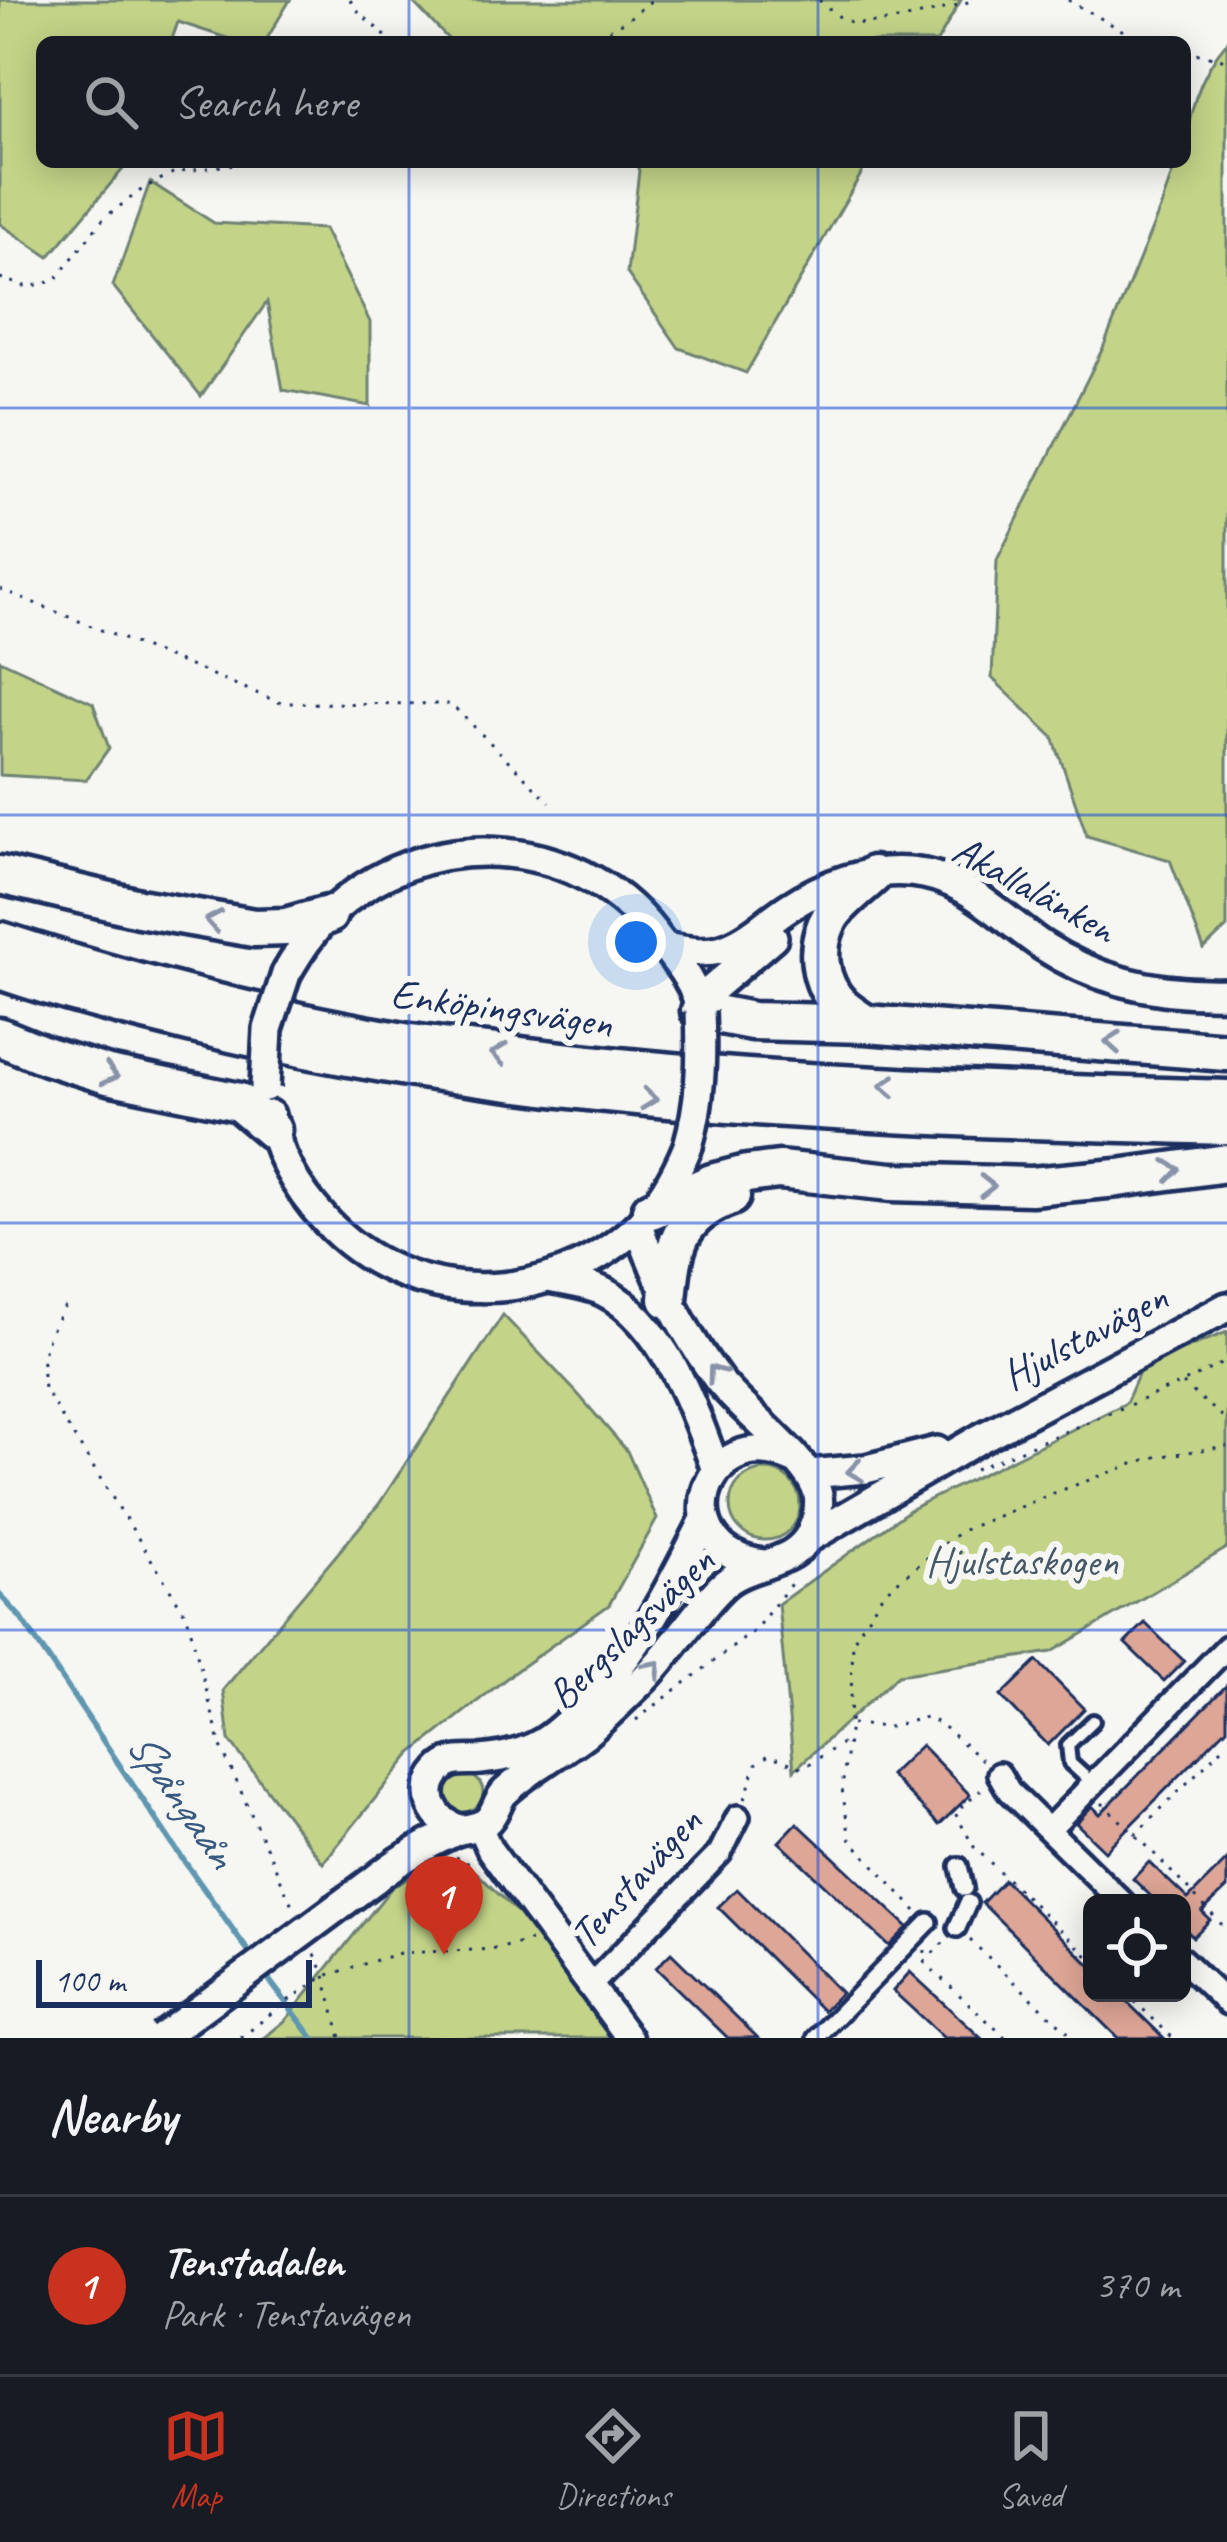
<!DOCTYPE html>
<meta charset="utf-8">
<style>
body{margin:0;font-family:Caveat,sans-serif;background:#20242c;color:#f1f3f6}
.controls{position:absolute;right:36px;bottom:36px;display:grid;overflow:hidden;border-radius:18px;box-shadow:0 6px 30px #0003}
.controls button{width:108px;height:108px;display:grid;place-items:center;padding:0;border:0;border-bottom:3px solid #363941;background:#171b24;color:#f1f3f6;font:60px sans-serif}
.scale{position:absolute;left:36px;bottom:30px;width:276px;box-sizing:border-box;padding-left:12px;border:6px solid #1b2f5e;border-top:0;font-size:33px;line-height:42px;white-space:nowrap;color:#1b2f5e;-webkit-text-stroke:9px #f6f6f2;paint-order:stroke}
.you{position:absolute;left:636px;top:942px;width:42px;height:42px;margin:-30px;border:9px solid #fff;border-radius:50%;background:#1a73e8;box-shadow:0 0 0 18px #1a73e833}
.badge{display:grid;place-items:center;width:78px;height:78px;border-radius:50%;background:#c8321e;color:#fff;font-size:39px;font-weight:700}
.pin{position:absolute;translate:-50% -99px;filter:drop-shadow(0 3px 6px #0008)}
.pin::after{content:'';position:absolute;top:63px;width:42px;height:36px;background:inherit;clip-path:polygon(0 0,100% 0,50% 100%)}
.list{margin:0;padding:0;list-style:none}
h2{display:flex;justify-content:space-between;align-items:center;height:156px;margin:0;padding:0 48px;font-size:51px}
h2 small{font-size:39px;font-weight:400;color:#9ea1a6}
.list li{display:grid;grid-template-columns:78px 1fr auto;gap:36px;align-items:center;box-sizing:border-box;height:180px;padding:0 48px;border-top:3px solid #363941}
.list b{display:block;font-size:45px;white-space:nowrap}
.list p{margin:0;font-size:39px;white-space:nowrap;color:#9ea1a6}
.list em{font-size:39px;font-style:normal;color:#9ea1a6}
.icon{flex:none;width:66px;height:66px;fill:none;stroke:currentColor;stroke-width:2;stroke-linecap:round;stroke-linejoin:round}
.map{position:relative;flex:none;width:1227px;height:2038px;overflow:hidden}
.search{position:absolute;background:#171b24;box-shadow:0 6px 30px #0003;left:36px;right:36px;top:36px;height:132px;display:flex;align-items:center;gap:30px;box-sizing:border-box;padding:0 42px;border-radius:18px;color:#9ea1a6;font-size:45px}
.sheet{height:336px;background:#171b24}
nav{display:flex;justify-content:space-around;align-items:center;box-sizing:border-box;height:168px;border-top:3px solid #363941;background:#171b24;font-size:33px;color:#9ea1a6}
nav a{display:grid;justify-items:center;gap:6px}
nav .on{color:#c8321e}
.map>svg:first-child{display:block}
</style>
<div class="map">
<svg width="1227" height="2038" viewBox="0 0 1227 2038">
<rect width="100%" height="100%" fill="#f6f6f2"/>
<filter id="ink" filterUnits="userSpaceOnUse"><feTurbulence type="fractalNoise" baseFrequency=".00833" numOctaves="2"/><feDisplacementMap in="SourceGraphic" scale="24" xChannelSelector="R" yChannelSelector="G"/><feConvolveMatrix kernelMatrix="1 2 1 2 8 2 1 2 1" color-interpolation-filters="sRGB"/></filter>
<g filter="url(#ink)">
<path fill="#c3d488" stroke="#6f8273" stroke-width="3" d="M0,0H290L265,42H239L178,22L171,42H42V162H129L49,257L0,224Z
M411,0H961L937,42H451Z
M1227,42V927L1204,949L1170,860L1087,836L1053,737L992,678L997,560L1103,348L1162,204L1176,162H1185C1185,120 1199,74 1227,42Z
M636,162H868L746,373L679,348L627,273L639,171Z
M150,182L214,223L324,229L370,322V406L283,390L267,302L201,396L113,286Z
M0,660L93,703L109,748L86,780L0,775Z
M503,1315L577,1393L627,1451L657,1519L609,1605L513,1673L411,1754L323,1863L229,1740L223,1690L379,1504Z
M1227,1332V1548L1052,1652L898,1675L794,1770L778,1604L911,1509L1126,1403L1142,1366Z
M730 1505a35 35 0 1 1 70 0a35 35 0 1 1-70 0Z
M445 1793a19 19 0 1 1 38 0a19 19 0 1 1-38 0Z
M443,1861L477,1873L531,1926L613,2038H264L286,2020L392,1887Z"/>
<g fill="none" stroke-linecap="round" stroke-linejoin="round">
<path stroke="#5f97b1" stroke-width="6" d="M0,1595L21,1618L177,1851L255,1961
M263,1972L313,2038"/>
</g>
<path fill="#dea696" stroke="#1b2f5e" stroke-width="3" d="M1145,1623L1184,1661L1164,1681L1125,1643Z
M1037,1661L1084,1709L1048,1745L1001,1696Z
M1227,1685V1728L1105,1851L1076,1823L1092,1806L1100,1814Z
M921,1745L970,1795L939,1825L890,1775Z
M797,1823L908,1927L889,1946L779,1842Z
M1227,1860V1888L1202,1912L1210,1920L1193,1937L1182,1926L1184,1903H1158L1133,1879L1149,1862L1188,1899Z
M1004,1880L1092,1967V1993H1118L1164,2038H1118L982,1903Z
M737,1889L841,1993L823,2011L718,1907Z
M671,1953L758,2038H728L656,1968Z
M910,1972L981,2038H944L893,1991Z"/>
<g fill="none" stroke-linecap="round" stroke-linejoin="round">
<defs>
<path id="service" d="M1093,1784L1070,1763L1068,1745L1093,1721"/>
<path id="pedestrian" d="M959,1866L964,1888
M957,1928L968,1903
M816,2038L929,1922"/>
<path id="minor" d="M999,1774L1009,1791L1123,1903
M1049,1829L1227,1647
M1182,1960L1227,2003
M589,1987L720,1853L738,1817"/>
<path id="tertiary" d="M479,1826L490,1850L629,2038"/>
<path id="secondary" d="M664,947C682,950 701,954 719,950C746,943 766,922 789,907C823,885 868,868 910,872C965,876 1000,917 1043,946C1098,982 1163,995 1227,993
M286,974C298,953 311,932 329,915C420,826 575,831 654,933C671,956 696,982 700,1011
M698,1001L773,937
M270,1115C277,1155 297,1190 325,1220C407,1310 553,1309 639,1224C661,1202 676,1175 688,1146
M550,1278C567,1282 588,1284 604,1292C664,1322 695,1411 716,1470
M809,1474L866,1469L937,1451
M809,1538L981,1438L1227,1307
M763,1564C664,1551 701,1417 794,1459
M459,1829C435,1821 419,1793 439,1771C451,1757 465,1762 481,1760C502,1758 525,1753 543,1742C558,1733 573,1718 585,1706C641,1647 669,1591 705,1519
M374,1880C398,1860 424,1846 452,1833C463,1827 475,1830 486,1822C496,1814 496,1801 505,1792C530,1769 560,1753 586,1733C605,1718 622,1700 640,1683C671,1654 692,1615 722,1586C750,1560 796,1568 812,1530C817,1519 820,1507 818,1495C810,1459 740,1410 717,1378C683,1332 657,1279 638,1225"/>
<path id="motorway" d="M0,875L139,908L254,928L286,927L328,915
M0,941C133,984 267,1019 404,1042C443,1048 482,1051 521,1056C755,1085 991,1092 1227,1099
M0,970C63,992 128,1008 193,1024C532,1107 880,1116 1227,1126
M700,1011L752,1021L866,1024L1227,1052
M866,1024C858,1019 849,1013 842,1007C818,984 813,945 831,916C841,901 859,888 873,875
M0,1037L47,1056L108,1075L239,1102L272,1130
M651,1210L712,1183L747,1174L779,1170L892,1182L1031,1186L1118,1178L1227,1163
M668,1299C673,1248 677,1215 731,1196"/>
</defs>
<use href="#service" stroke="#1b2f5e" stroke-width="20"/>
<use href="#pedestrian" stroke="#1b2f5e" stroke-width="24"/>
<use href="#minor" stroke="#1b2f5e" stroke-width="30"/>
<use href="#tertiary" stroke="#1b2f5e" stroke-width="33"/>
<use href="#secondary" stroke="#1b2f5e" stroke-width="36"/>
<use href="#motorway" stroke="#1b2f5e" stroke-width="45"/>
<path stroke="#1b2f5e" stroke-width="3" stroke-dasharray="3 9" stroke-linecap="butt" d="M350,0L359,12L392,42
M819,0C829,9 838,18 851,22C876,29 947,9 974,0
M1068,0L1143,42
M588,42L628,19L652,0
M1185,51L1227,60
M0,278L23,286L41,285L56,279L104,218L144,188L173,173L249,162
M0,589L281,703L451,704L550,802
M65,1306C45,1340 40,1348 44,1389L187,1616L221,1747L293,1907
M1183,1384L1227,1420
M975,1469L1182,1383L1227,1361
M636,1720L754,1631L794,1580
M852,1724L889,1727L926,1717L940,1724L982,1760
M981,1790L955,1813L974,1847L1092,1960
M745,1799L756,1764L769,1755L803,1768L847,1740
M1102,1803L1144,1843L1227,1930
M1135,1835L1227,1743
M455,1857L470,1864L473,1862
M916,1911L850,1839L842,1789L850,1724L853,1641L883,1593L961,1531L1059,1491L1150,1458L1227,1446
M970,1940L1074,2038
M925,1950L924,1962L1006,2038
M315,1954L325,1976L341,2038
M924,1962L946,1940
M1126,1993L1173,2038
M241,2038L280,2006L325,1976L400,1953L496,1949L530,1941"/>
<use href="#service" stroke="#f6f6f2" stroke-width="10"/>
<use href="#pedestrian" stroke="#f6f6f2" stroke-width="15"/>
<use href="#minor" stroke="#f6f6f2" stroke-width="21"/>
<use href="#tertiary" stroke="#f6f6f2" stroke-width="24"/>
<use href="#secondary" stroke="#f6f6f2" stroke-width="27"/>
<use href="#motorway" stroke="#f6f6f2" stroke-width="36"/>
<defs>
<path id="secondary-bridge" d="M265,1087L268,1029L286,974
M688,1146C701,1101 702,1059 700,1011
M161,2038L374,1880"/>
</defs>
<use href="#secondary-bridge" stroke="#1b2f5e" stroke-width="36" stroke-linecap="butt"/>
<use href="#secondary-bridge" stroke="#f6f6f2" stroke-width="27"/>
</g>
<defs><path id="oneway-chevron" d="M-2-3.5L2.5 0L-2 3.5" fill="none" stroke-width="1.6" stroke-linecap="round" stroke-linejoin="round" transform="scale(3)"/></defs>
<g stroke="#8892a8">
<use href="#oneway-chevron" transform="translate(213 921) rotate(-170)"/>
<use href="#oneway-chevron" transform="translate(1113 1042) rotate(-176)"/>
<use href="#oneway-chevron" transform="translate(499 1054) rotate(-173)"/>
<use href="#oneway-chevron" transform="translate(110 1075) rotate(14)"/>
<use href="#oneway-chevron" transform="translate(888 1086) rotate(-177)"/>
<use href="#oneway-chevron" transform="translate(649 1099) rotate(6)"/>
<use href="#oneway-chevron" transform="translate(1172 1170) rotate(-8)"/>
<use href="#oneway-chevron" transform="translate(987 1186)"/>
<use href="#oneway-chevron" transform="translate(715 1373) rotate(-126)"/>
<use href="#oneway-chevron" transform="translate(855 1471) rotate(172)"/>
<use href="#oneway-chevron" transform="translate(654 1668) rotate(-48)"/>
</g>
</g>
<path fill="none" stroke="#1d4ed8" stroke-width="3" stroke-opacity="0.55" d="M409,0V42M818,0V42M409,162V2038M818,162V2038M0,408H1227M0,815H1227M0,1223H1227M0,1630H1227"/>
<g text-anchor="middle" stroke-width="12" stroke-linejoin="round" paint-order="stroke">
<g font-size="42" fill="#1b2f5e" stroke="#f6f6f2">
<text transform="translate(1035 888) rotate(29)" y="15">Akallalänken</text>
<text transform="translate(502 1007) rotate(8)" y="15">Enköpingsvägen</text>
<text transform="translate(1084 1335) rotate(-28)" y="15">Hjulstavägen</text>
<text transform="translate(630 1627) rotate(-44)" y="15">Bergslagsvägen</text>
<text transform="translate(635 1877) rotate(-48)" y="15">Tenstavägen</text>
</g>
<g font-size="42" fill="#455868" stroke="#f6f6f2">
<text x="1022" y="1575">Hjulstaskogen</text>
</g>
<g font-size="45" font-style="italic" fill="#385a81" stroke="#f6f6f2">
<text transform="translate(183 1798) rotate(55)" y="16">Spångaån</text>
</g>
</g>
</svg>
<div class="controls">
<button><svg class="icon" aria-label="locate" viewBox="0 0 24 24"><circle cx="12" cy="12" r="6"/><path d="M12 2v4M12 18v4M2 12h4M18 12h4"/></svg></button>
</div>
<div class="scale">100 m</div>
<div class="you"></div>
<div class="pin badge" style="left:444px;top:1955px">1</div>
<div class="search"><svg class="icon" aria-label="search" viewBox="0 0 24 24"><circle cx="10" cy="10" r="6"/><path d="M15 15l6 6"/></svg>Search here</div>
</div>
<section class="sheet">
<h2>Nearby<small></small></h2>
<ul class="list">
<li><span class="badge">1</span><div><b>Tenstadalen</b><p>Park · Tenstavägen</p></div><em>370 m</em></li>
</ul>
</section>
<nav>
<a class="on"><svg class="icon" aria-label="map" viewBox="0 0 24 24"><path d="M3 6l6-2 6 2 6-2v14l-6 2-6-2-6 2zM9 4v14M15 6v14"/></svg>Map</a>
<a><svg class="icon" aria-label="directions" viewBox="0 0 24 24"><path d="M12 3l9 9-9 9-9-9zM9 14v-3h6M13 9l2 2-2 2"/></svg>Directions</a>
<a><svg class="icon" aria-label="saved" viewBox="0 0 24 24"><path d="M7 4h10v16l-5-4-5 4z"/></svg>Saved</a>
</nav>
